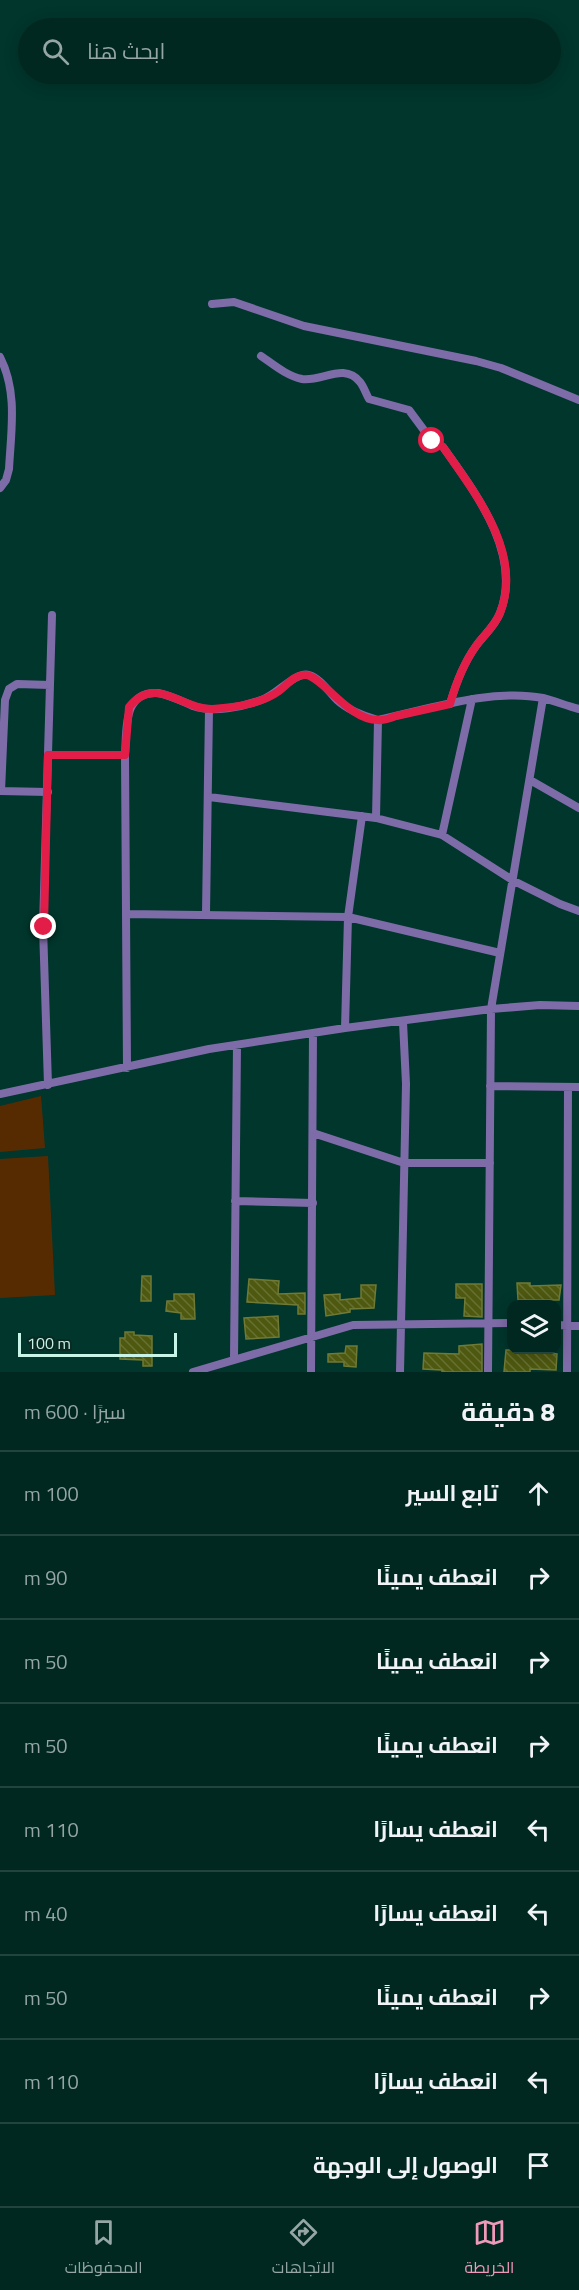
<!DOCTYPE html>
<html lang="ar">
<meta charset="utf-8">
<style>
body{margin:0;font-family:"Titillium Web",Cairo,sans-serif;background:#0a302a;color:#f1f3f6;direction:rtl}
.controls{position:absolute;right:18px;bottom:18px;display:grid;overflow:hidden;border-radius:12px;box-shadow:0 3px 15px #0003}
.controls button{width:54px;height:54px;display:grid;place-items:center;padding:0;border:0;border-bottom:2px solid #22443f;background:#002821;color:#f1f3f6;font:30px sans-serif}
.scale{position:absolute;left:18px;bottom:15px;width:159px;box-sizing:border-box;padding-left:6px;border:3px solid #c8f3e7;border-top:0;font-size:16px;line-height:21px;white-space:nowrap;color:#c8f3e7;-webkit-text-stroke:4px #0b2923;paint-order:stroke}
.stop{position:absolute;width:18px;height:18px;margin:-14px;border:4px solid #e11d48;border-radius:50%;background:#fff}
.stop.end{background:#e11d48;border-color:#fff;box-shadow:0 2px 6px #0008}
.list{margin:0;padding:0;list-style:none}
h2{display:flex;justify-content:space-between;align-items:center;height:78px;margin:0;padding:0 24px;font-size:26px}
h2 small{font-size:20px;font-weight:400;color:#95a6a5}
.list li{display:grid;grid-template-columns:39px 1fr auto;gap:18px;align-items:center;box-sizing:border-box;height:84px;padding:0 24px;border-top:2px solid #22443f}
.list b{display:block;font-size:22px;white-space:nowrap}
.list em{font-size:20px;font-style:normal;color:#95a6a5}
.icon{flex:none;width:33px;height:33px;fill:none;stroke:currentColor;stroke-width:2;stroke-linecap:round;stroke-linejoin:round}
.map{position:relative;flex:none;width:579px;height:1372px;overflow:hidden;direction:ltr}
.search{position:absolute;background:#002821;box-shadow:0 3px 15px #0003;left:18px;right:18px;top:18px;height:66px;display:flex;align-items:center;gap:15px;box-sizing:border-box;padding:0 21px;border-radius:33px;color:#95a6a5;font-size:22px}
.sheet{height:834px;background:#002821}
nav{display:flex;justify-content:space-around;align-items:center;box-sizing:border-box;height:84px;border-top:2px solid #22443f;background:#002821;font-size:16px;color:#95a6a5}
nav a{display:grid;justify-items:center;gap:3px}
nav .on{color:#ef9ab8}
.map>svg:first-child{display:block}
</style>
<div class="map">
<svg width="579" height="1372" viewBox="0 0 579 1372">
<defs>
<pattern id="building-back-hatch" width="6" height="6" patternUnits="userSpaceOnUse" patternTransform="scale(1.5)"><rect width="6" height="6" fill="#4e580f"/><path d="M-1 5l2 2M0 0l6 6M5-1l2 2" fill="none" stroke="#667032"/></pattern>
</defs>
<rect width="100%" height="100%" fill="#00362c"/>
<path fill="#572b02" d="M41,1096L45,1148L0,1152V1106Z
M48,1156L55,1295L0,1298V1159Z"/>
<path fill="url(#building-back-hatch)" stroke="#6f7a36" stroke-width="1.5" d="M142,1276H151V1301H141Z
M249,1279L279,1281L278,1294L305,1293V1314H298V1305L247,1302Z
M517,1283H530V1286L561,1285L559,1300H518Z
M456,1284H482V1317L464,1316L465,1298H456Z
M361,1285H376L374,1308L350,1309V1312L326,1316L324,1295L340,1294V1300L361,1298Z
M174,1294H194L195,1319H181V1313L166,1311L167,1301H174Z
M278,1316L279,1337L246,1339L244,1318Z
M125,1332H134V1335L152,1336V1366H143V1360L120,1359V1338H125Z
M482,1344V1372H442V1370L423,1369L424,1353L459,1354V1346Z
M346,1346H357L356,1367L344,1366V1362H328V1354L345,1353Z
M506,1350H549V1353L557,1354L556,1370L530,1369V1372H504Z"/>
<g fill="none" stroke-linecap="round" stroke-linejoin="round">
<path stroke="#7e6ca8" stroke-width="8" d="M212,304L234,302L304,326L476,361L501,368L579,400
M261,356C274,365 287,376 302,379C322,382 344,362 360,382C364,387 366,394 369,399L409,410L432,441L443,447C475,492 523,554 500,613C495,626 484,635 476,646C463,664 456,683 450,704
M0,357C18,392 11,431 9,469L6,480L0,488
M48,755H125
M530,780L579,808
M0,791L48,792
M1,791L5,700L9,689L17,684L50,685
M209,797L376,818L442,835L514,881L560,904L579,911
M376,818L378,720
M442,835L472,699
M126,914L348,917L500,953
M206,914L209,709
M345,1028L348,917L362,816
M127,1068L125,755C127,730 122,691 158,693C170,695 181,701 193,706C213,713 242,707 261,700C276,696 295,671 309,675C320,678 329,692 337,700C348,710 363,716 378,720C429,709 492,688 543,698C555,701 567,706 579,709
M48,1085L43,927L52,615
M490,1086L579,1087
M0,1094L209,1049L345,1028L491,1009L540,1005L579,1006
M313,1133L404,1163H490
M235,1201L313,1203
M556,1325L579,1326
M234,1359L237,1045
M193,1372L353,1325L512,1323
M311,1372L313,1033
M400,1372L406,1084L403,1022
M488,1372L491,1009L543,698
M567,1372L568,1087"/>
</g>
<g fill="none" stroke-linecap="round" stroke-linejoin="round">
<path stroke="#e11d48" stroke-width="8" d="M44,927L48,755H125L129,707C156,674 182,710 213,709C236,707 261,704 279,691C287,685 295,674 306,675C322,676 348,720 378,720C384,721 391,718 396,716C414,712 432,708 450,704C456,683 463,664 476,646C484,635 495,626 500,613C524,554 475,493 443,447L432,441"/>
</g>
</svg>
<div class="controls">
<button><svg class="icon" aria-label="layers" viewBox="0 0 24 24"><path d="M12 4l9 5-9 5-9-5zM3 14l9 5 9-5"/></svg></button>
</div>
<div class="scale">100 m</div>
<div class="stop" style="left:432px;top:441px"></div>
<div class="stop end" style="left:44px;top:927px"></div>
<div class="search"><svg class="icon" aria-label="search" viewBox="0 0 24 24"><circle cx="10" cy="10" r="6"/><path d="M15 15l6 6"/></svg>ابحث هنا</div>
</div>
<section class="sheet">
<h2>8 دقيقة<small>سيرًا · 600 m</small></h2>
<ul class="list">
<li><svg class="icon" aria-label="ahead" viewBox="0 0 24 24"><path d="M12 20V5M6 11l6-6 6 6"/></svg><div><b>تابع السير</b></div><em>100 m</em></li>
<li><svg class="icon" aria-label="right" viewBox="0 0 24 24"><path d="M7 20v-9h11M14 6l5 5-5 5"/></svg><div><b>انعطف يمينًا</b></div><em>90 m</em></li>
<li><svg class="icon" aria-label="right" viewBox="0 0 24 24"><path d="M7 20v-9h11M14 6l5 5-5 5"/></svg><div><b>انعطف يمينًا</b></div><em>50 m</em></li>
<li><svg class="icon" aria-label="right" viewBox="0 0 24 24"><path d="M7 20v-9h11M14 6l5 5-5 5"/></svg><div><b>انعطف يمينًا</b></div><em>50 m</em></li>
<li><svg class="icon" aria-label="left" viewBox="0 0 24 24"><path d="M17 20v-9H6M10 6l-5 5 5 5"/></svg><div><b>انعطف يسارًا</b></div><em>110 m</em></li>
<li><svg class="icon" aria-label="left" viewBox="0 0 24 24"><path d="M17 20v-9H6M10 6l-5 5 5 5"/></svg><div><b>انعطف يسارًا</b></div><em>40 m</em></li>
<li><svg class="icon" aria-label="right" viewBox="0 0 24 24"><path d="M7 20v-9h11M14 6l5 5-5 5"/></svg><div><b>انعطف يمينًا</b></div><em>50 m</em></li>
<li><svg class="icon" aria-label="left" viewBox="0 0 24 24"><path d="M17 20v-9H6M10 6l-5 5 5 5"/></svg><div><b>انعطف يسارًا</b></div><em>110 m</em></li>
<li><svg class="icon" aria-label="arrive" viewBox="0 0 24 24"><path d="M6 21V4h12l-3 4 3 4H6"/></svg><div><b>الوصول إلى الوجهة</b></div></li>
</ul>
</section>
<nav>
<a class="on"><svg class="icon" aria-label="map" viewBox="0 0 24 24"><path d="M3 6l6-2 6 2 6-2v14l-6 2-6-2-6 2zM9 4v14M15 6v14"/></svg>الخريطة</a>
<a><svg class="icon" aria-label="directions" viewBox="0 0 24 24"><path d="M12 3l9 9-9 9-9-9zM9 14v-3h6M13 9l2 2-2 2"/></svg>الاتجاهات</a>
<a><svg class="icon" aria-label="saved" viewBox="0 0 24 24"><path d="M7 4h10v16l-5-4-5 4z"/></svg>المحفوظات</a>
</nav>
